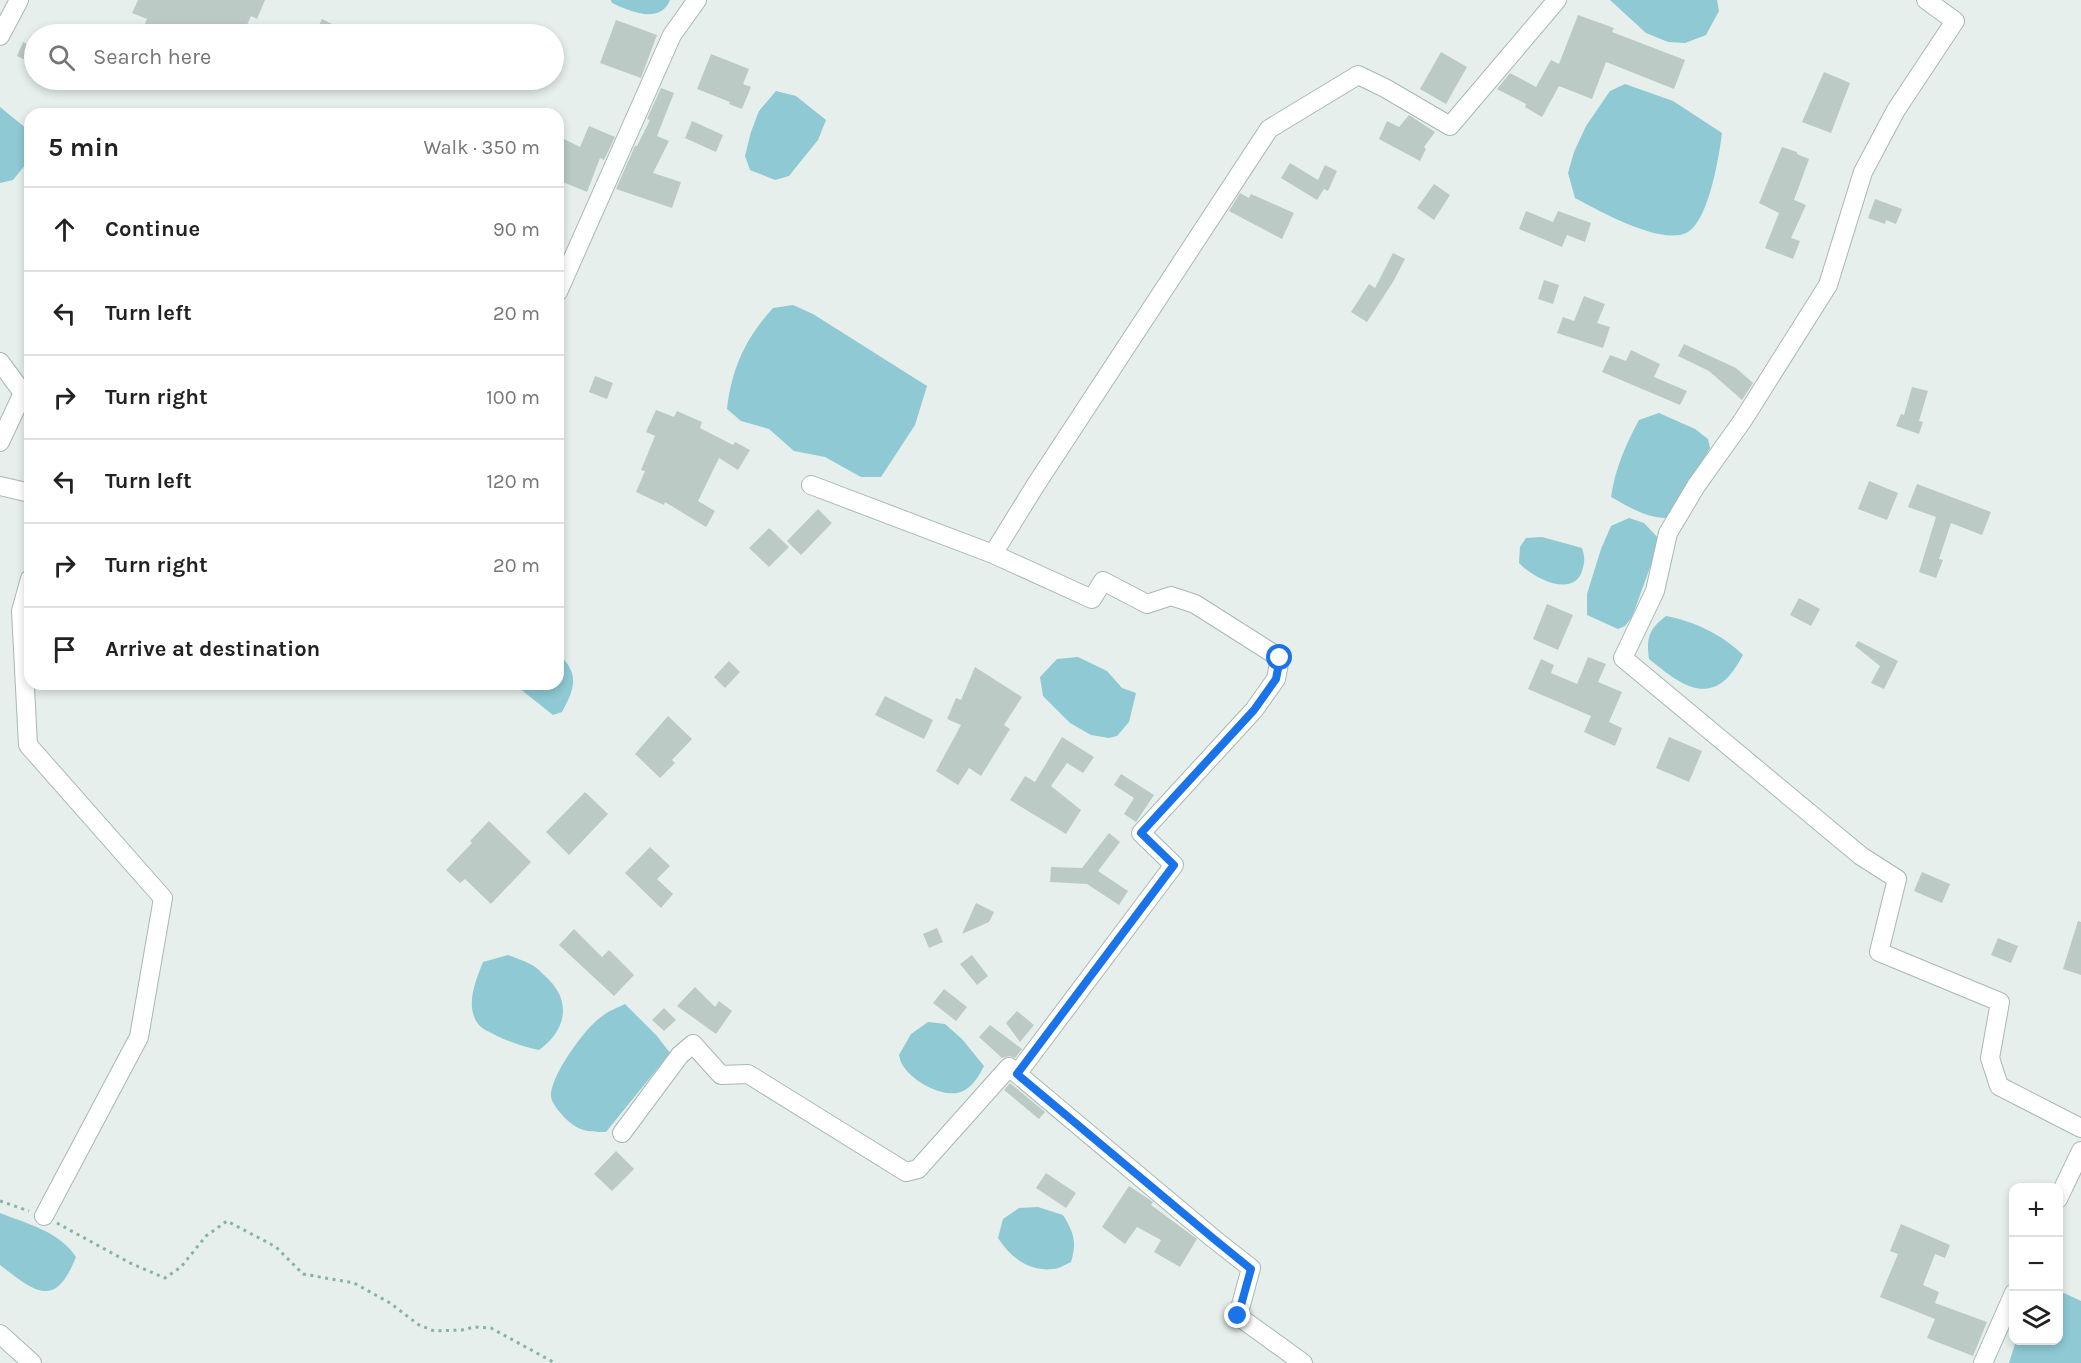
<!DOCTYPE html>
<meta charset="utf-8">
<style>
body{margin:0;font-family:Karla,sans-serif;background:#f2f2f2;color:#222}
.controls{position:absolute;right:18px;bottom:18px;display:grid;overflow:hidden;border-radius:12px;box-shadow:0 3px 9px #0003}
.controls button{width:54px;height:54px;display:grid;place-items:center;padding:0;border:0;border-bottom:2px solid #e0e0e0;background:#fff;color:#222;font:30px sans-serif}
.stop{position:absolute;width:18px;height:18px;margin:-14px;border:4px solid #1a73e8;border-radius:50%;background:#fff}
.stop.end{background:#1a73e8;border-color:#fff;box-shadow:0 2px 6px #0008}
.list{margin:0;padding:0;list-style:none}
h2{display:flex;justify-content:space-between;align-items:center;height:78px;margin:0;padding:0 24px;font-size:26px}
h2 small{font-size:20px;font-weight:400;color:#767676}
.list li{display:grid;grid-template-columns:39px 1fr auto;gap:18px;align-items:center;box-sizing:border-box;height:84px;padding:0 24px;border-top:2px solid #e0e0e0}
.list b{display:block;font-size:22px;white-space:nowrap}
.list em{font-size:20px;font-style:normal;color:#767676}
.icon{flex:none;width:33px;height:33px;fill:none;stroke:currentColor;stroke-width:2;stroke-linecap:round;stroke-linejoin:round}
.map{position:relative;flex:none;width:2081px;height:1363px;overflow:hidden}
.search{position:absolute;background:#fff;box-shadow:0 3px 9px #0003;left:24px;top:24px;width:540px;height:66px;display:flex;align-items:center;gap:15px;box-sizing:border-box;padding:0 21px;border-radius:33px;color:#767676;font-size:22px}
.panel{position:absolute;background:#fff;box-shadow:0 3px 9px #0003;left:24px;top:108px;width:540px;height:582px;border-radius:18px}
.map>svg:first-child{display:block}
</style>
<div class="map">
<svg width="2081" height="1363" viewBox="0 0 2081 1363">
<rect width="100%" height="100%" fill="#e6efeb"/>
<path fill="#8ec9d4" d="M611,0H670C660,25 629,11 612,3Z
M1610,0H1717L1719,11L1706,35L1685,43L1668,42L1646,33Z
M1625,84L1673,101L1722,133C1719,157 1709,219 1688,232C1662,247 1598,210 1575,198L1568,173L1574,152L1586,126L1610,91Z
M776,91L796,96L826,120L818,140L801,161L789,176L775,180L750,170L745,156L751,132L759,111Z
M0,107L27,129L30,134V159L13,180L0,183Z
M793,305L813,314L927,386L915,425L881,477H861L825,457L794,451L769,429L741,421L727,409C732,367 746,338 773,308Z
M1659,413L1695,429L1708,439L1710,448L1669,518C1648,519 1629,507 1611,497C1615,469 1626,444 1639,420Z
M1629,518L1644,523L1660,540L1632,617L1625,626L1618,629L1587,615V594L1601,549L1611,526Z
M1542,537L1582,548C1585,558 1585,561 1582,571C1573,599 1532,577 1519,563L1520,547L1526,538Z
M1666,616C1694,621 1723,635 1743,655C1739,662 1735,669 1730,675C1703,706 1673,678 1649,659C1646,638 1649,629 1666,616Z
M558,653C580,674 575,688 562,712L553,715L519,688L520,684H558Z
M1078,657L1107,671L1122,688L1136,693L1129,722L1117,736L1109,738L1091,735L1070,723L1043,696L1040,677L1057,659Z
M508,955C515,958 523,960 530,964C535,966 540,971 544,975C572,999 568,1029 539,1050C524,1047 509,1042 495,1035C490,1032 482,1029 479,1025C464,1007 476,980 483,962Z
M625,1004L657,1036L670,1053L606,1132C587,1132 578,1131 564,1117C559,1111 550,1102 551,1094C552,1074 585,1028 601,1017C608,1011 617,1008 625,1004Z
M928,1022L945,1024L962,1039L984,1066C979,1076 973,1086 963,1091C945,1100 911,1081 902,1064C900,1061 900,1058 899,1055L911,1034Z
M1038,1207L1063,1215C1074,1233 1077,1242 1071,1262C1066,1264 1059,1269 1053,1269C1029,1272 1011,1258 998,1238L1003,1219L1019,1208Z
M0,1213C27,1224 59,1231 76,1257C55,1310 35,1292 0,1265Z
M2064,1293L2081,1301V1363H2009L2016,1341L2058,1340L2059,1295Z"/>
<path fill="#bbcac4" d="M138,0H265L257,19L251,16L243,34H151L142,31L147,19L132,13Z
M1578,15L1614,28L1612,32L1685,60L1674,89L1606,62L1592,99L1559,86L1542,117L1525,107L1526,104L1497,89L1510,73L1536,87L1551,60L1559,64Z
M322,19L334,25L330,34H315Z
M616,20L657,35L641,78L600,63Z
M23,42L34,47V64L17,56Z
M1441,52L1467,67L1446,104L1420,89Z
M711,54L749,69L743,84L751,87L742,109L729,104L730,102L697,89Z
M1824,72L1850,83L1831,133L1802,122Z
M661,88L674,93L657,136L669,141L653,173L681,182L672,208L616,189L635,146H637L650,120L647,119Z
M1409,115L1435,132L1424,147L1426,149L1420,161L1379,139L1387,121L1399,127Z
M692,121L723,135L716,152L685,138Z
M589,126L615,137L604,160L600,158L587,192L558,180V136L580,147Z
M1782,147L1797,152V154L1809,159L1794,200L1806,205L1791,238L1800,241L1793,259L1765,248L1779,213L1759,203Z
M1290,163L1318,180L1325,165L1337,171L1328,191L1324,189L1317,200L1281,178Z
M1434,184L1450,195L1434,220L1417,208Z
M1240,193L1249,198L1251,194L1294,213L1282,239L1229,211Z
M1875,199L1902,209L1896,224L1886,220L1885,224L1868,218Z
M1526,211L1553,222L1558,211L1591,223L1585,242L1567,235L1562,247L1519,229Z
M1393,253L1405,259L1393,282L1367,322L1351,312L1369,284L1375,288Z
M1544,280L1559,285L1553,304L1538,299Z
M1584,296L1605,304L1597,323L1610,327L1603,348L1557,333L1563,317L1574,321Z
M1684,344L1736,368L1753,383L1742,400L1709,371L1678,356Z
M1631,350L1660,364L1654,377L1687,391L1680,405L1602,372L1610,355L1626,361Z
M595,376L613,383L607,399L589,392Z
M1912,387L1928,391L1919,421L1923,422L1919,434L1896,426L1901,414L1904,415Z
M656,410L674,417L677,411L702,422L700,428L733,445L735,442L750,450L738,470L719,458L698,501L715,511L706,527L665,502L664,505L636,492L645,471L641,470L655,436L646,432Z
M1869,481L1898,493L1887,520L1858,509Z
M1917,484L1991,512L1982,535L1951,523L1939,559L1943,560L1936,578L1919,572L1936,517L1908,507Z
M818,509L832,523L801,555L787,541Z
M769,528L789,547L769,567L749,548Z
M1799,598L1820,609L1811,626L1790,615Z
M1547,604L1573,615L1558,650L1533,639Z
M1858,641L1898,661L1884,689L1871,683L1880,666L1855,646Z
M1588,657L1606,664L1598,682L1622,692L1609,722L1622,728L1615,746L1584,732L1591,716L1528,689L1541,659L1554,665L1551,673L1577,684Z
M729,661L740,672L725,688L714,677Z
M975,667L1022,697L1004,725L1010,729L981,776L969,768L958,785L936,771L961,725L947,719L956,698L961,700Z
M885,696L933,720L924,739L875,715Z
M668,716L692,739L672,760L675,763L660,778L635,754Z
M1062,737L1094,757L1083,773L1067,763L1051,786L1081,810L1066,834L1010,800L1025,776L1035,782Z
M1669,737L1702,751L1689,782L1656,768Z
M1121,774L1154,795L1136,822L1124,814L1134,798L1114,785Z
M585,792L608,814L569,855L546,832Z
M489,821L531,862L491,904L465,879L460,883L446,870L472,843L470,841Z
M1109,833L1120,842L1098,871L1128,891L1119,905L1087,884L1050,882L1051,867L1082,868Z
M650,847L670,866L657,879L673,894L661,908L625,873Z
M1922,872L1950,884L1942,903L1914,891Z
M976,903L994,912L989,922L962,934Z
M2078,921L2081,922V975L2063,969Z
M937,928L943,942L929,948L923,934Z
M574,929L602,957L609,950L634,975L614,996L559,945Z
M1998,938L2018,946L2011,963L1991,955Z
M972,955L988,976L977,985L960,964Z
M695,987L715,1007L719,1001L732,1011L716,1034L677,1006Z
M944,989L967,1007L956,1021L933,1003Z
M664,1008L676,1020L664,1031L652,1020Z
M1017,1011L1034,1025L1020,1042L1006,1023Z
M990,1025L1022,1049L1015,1058L1010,1056L1002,1058L979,1037Z
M1010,1083L1045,1112L1039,1119L1004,1090Z
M616,1151L634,1169L612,1191L594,1174Z
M1046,1173L1076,1193L1066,1208L1036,1188Z
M1129,1186L1153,1202L1151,1205L1197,1239L1180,1267L1154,1252L1161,1240L1137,1227L1125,1244L1102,1227Z
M1901,1224L1950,1245L1945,1258L1935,1254L1923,1285L1939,1292L1935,1303L1987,1322L1973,1356L1927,1338L1935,1319L1880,1297L1898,1254L1890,1251Z"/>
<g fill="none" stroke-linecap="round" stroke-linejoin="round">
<defs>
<path id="street" d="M1926,0L1955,21L1896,110L1863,172L1828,285L1743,420L1696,486L1668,533L1655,591L1623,658L1861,856L1897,879L1879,952L2000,1002L1990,1058L1999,1086L2081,1128
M0,36L19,0
M558,292L672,35L697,0
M0,362L23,393L0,442
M811,485L993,554L1035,486L1269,129L1358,75L1385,88L1450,126L1557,0
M0,486L30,493
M993,554L1092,599L1103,581L1147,604L1171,596L1195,604L1280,658L1276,679L1254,710L1141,833L1174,865L1017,1074
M30,579L21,611L28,745L163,898L139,1037L44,1216
M622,1133L680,1055L693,1044L721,1075L748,1074L906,1172L918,1169L1009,1067L1214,1239L1251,1268L1238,1316L1303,1363
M2058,1199L2081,1151
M0,1334L32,1363
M1983,1363L2014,1293"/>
</defs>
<use href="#street" stroke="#a8b8b2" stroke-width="20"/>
<path stroke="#86b3a5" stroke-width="3" stroke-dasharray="3 4.5" stroke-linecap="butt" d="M0,1201L29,1211
M57,1223L130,1263L165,1278L181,1267L206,1236L227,1221L276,1247L303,1274L354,1283L390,1303L419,1325L434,1331L462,1330L474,1327L491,1328L555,1363"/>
<use href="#street" stroke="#fff" stroke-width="18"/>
</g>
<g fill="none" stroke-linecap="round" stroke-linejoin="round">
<path stroke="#1a73e8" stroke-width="8" d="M1238,1316L1251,1269L1214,1239L1017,1074L1174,865L1141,833L1254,710L1276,679L1280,658"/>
</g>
</svg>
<div class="controls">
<button>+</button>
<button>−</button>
<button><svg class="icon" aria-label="layers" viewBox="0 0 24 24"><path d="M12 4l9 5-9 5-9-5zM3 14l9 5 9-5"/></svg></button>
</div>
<div class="stop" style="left:1280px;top:658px"></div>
<div class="stop end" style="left:1238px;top:1316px"></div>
<div class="search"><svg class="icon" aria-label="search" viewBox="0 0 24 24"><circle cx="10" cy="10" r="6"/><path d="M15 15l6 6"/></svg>Search here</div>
<section class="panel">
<h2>5 min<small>Walk · 350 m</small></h2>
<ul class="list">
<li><svg class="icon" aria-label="ahead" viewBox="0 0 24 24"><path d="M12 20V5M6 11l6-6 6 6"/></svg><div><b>Continue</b></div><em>90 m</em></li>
<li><svg class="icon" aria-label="left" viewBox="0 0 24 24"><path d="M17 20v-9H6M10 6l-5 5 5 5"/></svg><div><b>Turn left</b></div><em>20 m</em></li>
<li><svg class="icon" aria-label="right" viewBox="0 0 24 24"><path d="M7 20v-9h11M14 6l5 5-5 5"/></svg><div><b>Turn right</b></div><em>100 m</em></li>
<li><svg class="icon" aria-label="left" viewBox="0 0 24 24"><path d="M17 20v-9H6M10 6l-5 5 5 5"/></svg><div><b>Turn left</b></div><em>120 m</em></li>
<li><svg class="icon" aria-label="right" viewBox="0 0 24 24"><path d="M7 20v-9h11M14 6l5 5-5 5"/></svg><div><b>Turn right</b></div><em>20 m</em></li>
<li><svg class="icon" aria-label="arrive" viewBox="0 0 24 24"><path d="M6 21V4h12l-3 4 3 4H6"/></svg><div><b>Arrive at destination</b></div></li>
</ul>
</section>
</div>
